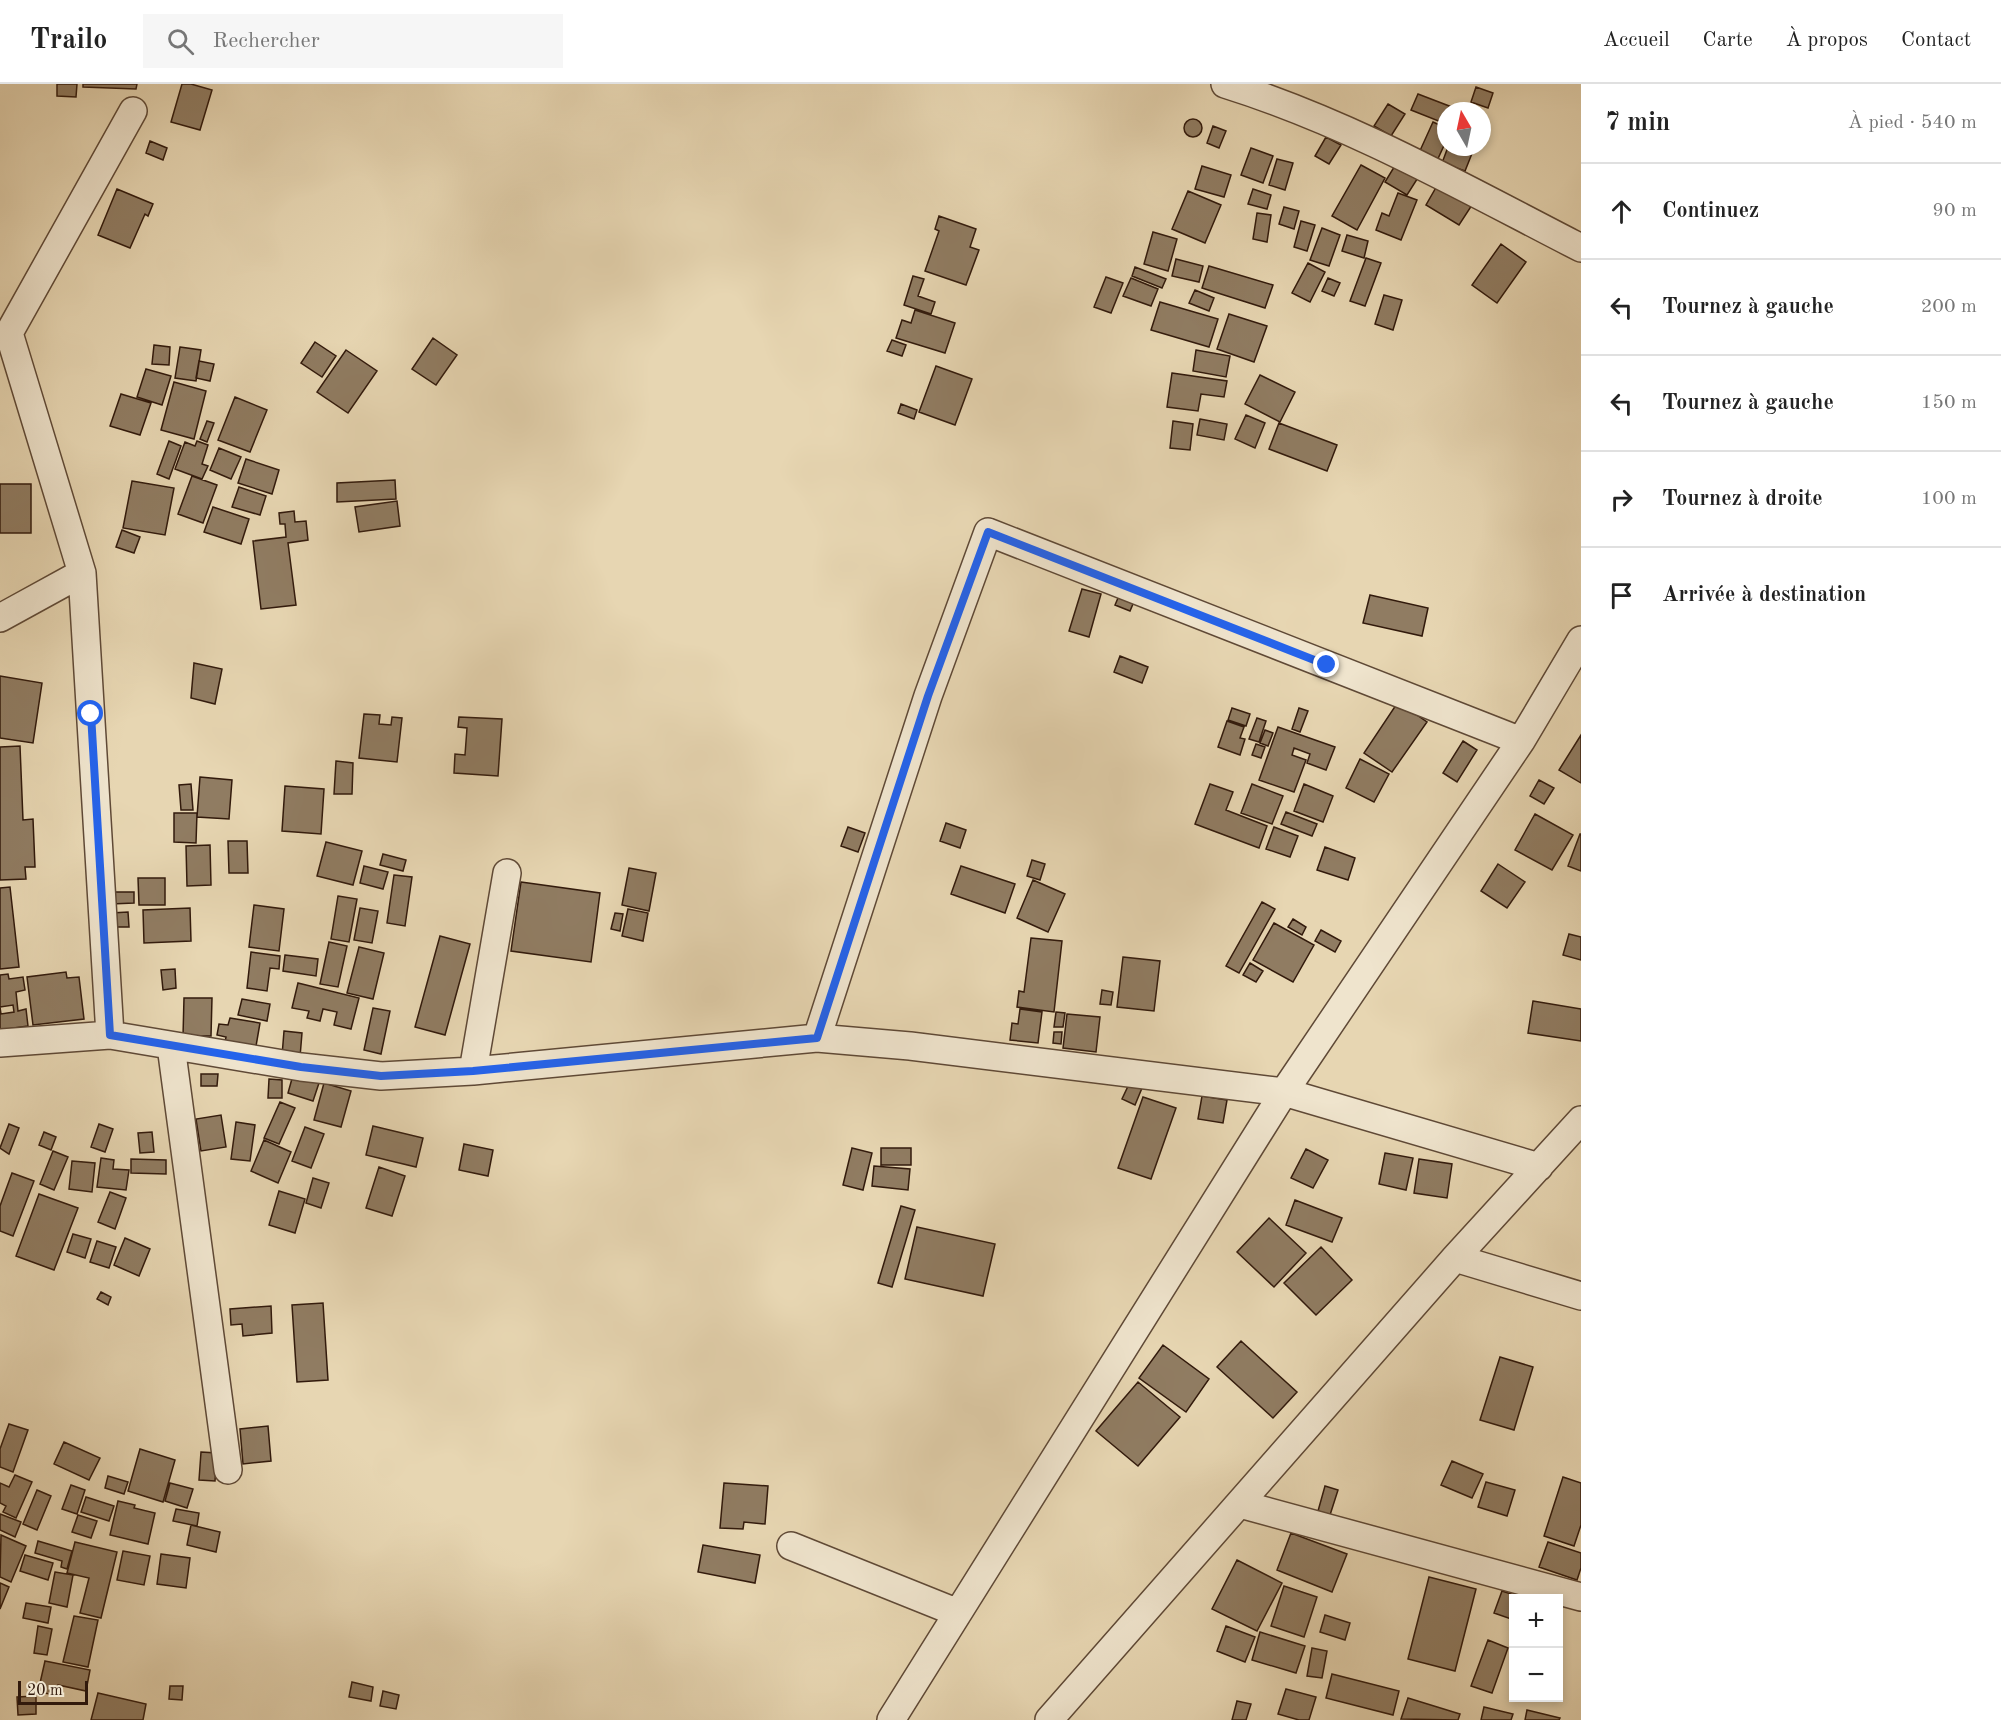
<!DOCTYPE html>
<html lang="fr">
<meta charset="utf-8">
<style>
body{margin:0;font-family:"Old Standard TT",serif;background:#f6f6f6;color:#222}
.controls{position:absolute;right:18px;bottom:18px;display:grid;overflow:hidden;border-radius:0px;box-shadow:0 3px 9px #0003}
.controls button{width:54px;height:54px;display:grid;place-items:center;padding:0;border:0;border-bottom:2px solid #e0e0e0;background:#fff;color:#222;font:30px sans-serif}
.compass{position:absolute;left:1437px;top:18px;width:54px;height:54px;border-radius:50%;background:#fff;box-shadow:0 3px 9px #0003;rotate:351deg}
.scale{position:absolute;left:18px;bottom:15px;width:70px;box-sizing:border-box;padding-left:6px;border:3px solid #321a0c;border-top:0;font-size:16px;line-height:21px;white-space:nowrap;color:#321a0c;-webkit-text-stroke:4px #efe4cd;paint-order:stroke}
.stop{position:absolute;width:18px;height:18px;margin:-14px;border:4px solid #2563eb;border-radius:50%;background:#fff}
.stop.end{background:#2563eb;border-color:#fff;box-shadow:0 2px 6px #0008}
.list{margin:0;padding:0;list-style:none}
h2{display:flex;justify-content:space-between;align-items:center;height:78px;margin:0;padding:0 24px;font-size:26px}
h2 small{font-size:20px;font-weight:400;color:#767676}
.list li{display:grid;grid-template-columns:39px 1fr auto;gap:18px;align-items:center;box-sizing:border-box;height:96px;padding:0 24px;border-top:2px solid #e0e0e0}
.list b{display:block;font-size:22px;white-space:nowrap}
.list em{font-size:20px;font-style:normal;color:#767676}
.icon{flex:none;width:33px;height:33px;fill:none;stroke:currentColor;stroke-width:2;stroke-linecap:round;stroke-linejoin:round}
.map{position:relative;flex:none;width:1581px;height:1636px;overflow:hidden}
header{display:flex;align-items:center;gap:36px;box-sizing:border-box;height:84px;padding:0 30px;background:#fff;border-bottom:2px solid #e0e0e0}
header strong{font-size:28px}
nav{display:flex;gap:33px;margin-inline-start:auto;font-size:21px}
.search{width:420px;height:54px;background:#f6f6f6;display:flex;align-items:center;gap:15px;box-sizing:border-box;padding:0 21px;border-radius:0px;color:#767676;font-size:22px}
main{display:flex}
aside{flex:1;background:#fff}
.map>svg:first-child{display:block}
</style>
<header>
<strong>Trailo</strong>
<div class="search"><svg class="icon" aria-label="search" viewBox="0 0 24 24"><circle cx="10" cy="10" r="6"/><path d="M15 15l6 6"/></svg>Rechercher</div>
<nav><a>Accueil</a><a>Carte</a><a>À propos</a><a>Contact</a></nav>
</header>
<main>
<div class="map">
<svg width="1581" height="1636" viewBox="0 0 1581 1636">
<rect width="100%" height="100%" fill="#e7d6b2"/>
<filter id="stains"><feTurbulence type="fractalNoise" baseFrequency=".00333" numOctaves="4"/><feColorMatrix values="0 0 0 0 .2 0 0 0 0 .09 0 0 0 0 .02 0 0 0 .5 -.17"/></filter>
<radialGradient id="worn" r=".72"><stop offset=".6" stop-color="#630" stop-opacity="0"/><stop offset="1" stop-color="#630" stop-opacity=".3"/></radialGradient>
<path fill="#907c62" stroke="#321a0c" stroke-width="1.5" d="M57,0H77L76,13L57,12Z
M83,0H137L136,5L83,3Z
M182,0H191L212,6L200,46L171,38Z
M1476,3L1493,9L1488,24L1471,18Z
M1418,10L1457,25L1456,27H1446V40L1411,26Z
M1388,20L1405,30L1391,52L1374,42Z
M1184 44a9 9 0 1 1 18 0a9 9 0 1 1-18 0Z
M1433,38L1446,44V57L1436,79L1418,71Z
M1213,42L1226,47L1219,64L1207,59Z
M1326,53L1341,61L1329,80L1315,72Z
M150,57L167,64L163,76L146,69Z
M1448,63H1462L1473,67L1465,87L1442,79Z
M1251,64L1273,72L1263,99L1241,91Z
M1277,75L1293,79L1285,106L1269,101Z
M1399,75L1421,89L1407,111L1385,98Z
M1361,81L1385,94L1357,146L1332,132Z
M1202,82L1231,91L1224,113L1195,105Z
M1438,100L1472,121L1459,141L1426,121Z
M117,105L153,120L148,132L145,130L130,164L98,151Z
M1253,105L1271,111L1267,125L1248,120Z
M1188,107L1221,121L1205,159L1172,145Z
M1398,109L1417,116L1401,156L1376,146L1382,129L1389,132Z
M1284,123L1299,127L1294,145L1279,140Z
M1257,129L1271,131L1267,158L1253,155Z
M939,132L976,145L970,163L979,166L966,201L925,187L939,147L935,145Z
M1301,137L1315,141L1307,167L1294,163Z
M1322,144L1340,151L1329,182L1310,176Z
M1153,148L1177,155L1168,187L1144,180Z
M1347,151L1368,157L1364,174L1342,167Z
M1501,160L1526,178L1497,219L1472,201Z
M1366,174L1381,179L1365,222L1350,217Z
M1176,175L1203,182L1199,198L1172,192Z
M1308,179L1325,188L1310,218L1292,209Z
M1209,182L1273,201L1265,224L1202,204Z
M1135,183L1166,195L1162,204L1132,192Z
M913,192L924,195L918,212L935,218L931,230L904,221Z
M1106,193L1123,199L1111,229L1094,223Z
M1131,194L1158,205L1151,222L1123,212Z
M1328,194L1340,199L1334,212L1322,207Z
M1195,206L1214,214L1209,227L1189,219Z
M1384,211L1402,216L1393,246L1375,240Z
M1160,218L1218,235L1209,263L1151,246Z
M915,226L955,239L945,269L896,254L902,236L911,239Z
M1229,230L1267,242L1254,278L1217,265Z
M433,254L457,271L436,301L412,285Z
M892,256L906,261L902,272L887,267Z
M315,258L336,272L322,293L301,279Z
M154,261L170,263L169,281L152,280Z
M180,263L201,266L196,297L175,294Z
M346,266L377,287L348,329L317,308Z
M1196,266L1230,272L1226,293L1193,287Z
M199,277L214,280L210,297L196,294Z
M936,282L972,295L955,341L919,328Z
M146,285L171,292L162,321L137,313Z
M1172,289L1227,297L1224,313L1201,310L1198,327L1167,323Z
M1260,291L1295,308L1280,338L1245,320Z
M174,298L206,307L194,355L161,346Z
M121,310L151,319L140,351L110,342Z
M235,313L267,326L250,368L218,356Z
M901,320L917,326L914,335L898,329Z
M1246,331L1265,339L1255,364L1235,355Z
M1200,335L1227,340L1224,356L1197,351Z
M207,337L214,339L207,358L200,355Z
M1173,337L1193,340L1190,366L1170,364Z
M1279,339L1337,361L1327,387L1269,365Z
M169,357L181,362L169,395L157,390Z
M197,357L208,361L202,380L208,382L202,395L175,385L185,358L195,362Z
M219,364L241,373L231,395L210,386Z
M246,375L279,386L272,410L238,399Z
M192,392L217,401L203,439L178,430Z
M395,396L396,415L337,418V399Z
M132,397L174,404L165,451L123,444Z
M0,400H31V449H0Z
M239,403L266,412L260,431L232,423Z
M397,417L400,442L359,448L355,423Z
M213,423L249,435L241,460L204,448Z
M294,427L295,438L306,437L308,456L288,459L296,521L261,525L253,457L286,453L285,440H280L279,429Z
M122,446L140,453L134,469L116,463Z
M1082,505L1101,510L1089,553L1069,547Z
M1121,507L1136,513L1130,527L1115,521Z
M1370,511L1428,524L1422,552L1363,539Z
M1120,572L1148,583L1142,599L1114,588Z
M194,579L222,585L215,620L191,614Z
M0,592L42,599L33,659L0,654Z
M1398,618L1427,638L1392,688L1364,669Z
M1232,624L1250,630L1246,642L1228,636Z
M1299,624L1308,627L1300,648L1292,645Z
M364,630L380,631L379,640L391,641L392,633L402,634L397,678L359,674Z
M459,633L502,635L498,692L454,689L455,670L465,671L467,644L458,643Z
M1257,634L1266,637L1259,658L1249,655Z
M1227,637L1244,643L1240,654L1245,655L1240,671L1218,663Z
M1278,643L1335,663L1326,686L1307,679L1310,670L1294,664L1292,671L1306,676L1294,708L1259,696Z
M1265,646L1273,649L1268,662L1260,659Z
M1581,651V699L1559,686Z
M1463,657L1477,666L1457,698L1443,689Z
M1256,660L1265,663L1261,674L1252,671Z
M20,662L23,736L33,735L35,783H25L26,795L0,796V663Z
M1360,675L1389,690L1374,718L1346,704Z
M336,677L353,679L352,710H334Z
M200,693L232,696L229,735L197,733Z
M1539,696L1554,704L1544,720L1530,712Z
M191,700L193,726H181L179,701Z
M1210,700L1233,708L1226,726L1267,742L1259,764L1195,740Z
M1252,700L1283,712L1272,740L1241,729Z
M1304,700L1333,712L1323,738L1294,727Z
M285,702L324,705L321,750L282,747Z
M1286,728L1317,740L1312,752L1281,740Z
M174,729H197L196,759L174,758Z
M1535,730L1573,751L1552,786L1515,766Z
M946,739L966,746L960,764L940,757Z
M848,743L865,749L858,768L841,762Z
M1274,743L1298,752L1290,773L1266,765Z
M1580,750H1581V787L1568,782Z
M228,757H247L248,789H229Z
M326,758L362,767L353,801L317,792Z
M210,761L211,801L187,802L186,762Z
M1325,763L1355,774L1348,796L1317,786Z
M383,770L406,776L403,787L380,781Z
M1032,776L1045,780L1040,796L1027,792Z
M1498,780L1525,798L1507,824L1481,807Z
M364,782L388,788L383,805L360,799Z
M961,782L1015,800L1005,829L951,810Z
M629,784L656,789L649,827L622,821Z
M394,791L412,793L405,842L387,839Z
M138,794H165V821H139Z
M1033,796L1065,810L1048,848L1017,834Z
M521,798L600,809L591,878L511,867Z
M10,803L19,883L0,885V804Z
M111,808H134V819L111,820Z
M338,812L357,815L349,858L331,855Z
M1262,818L1275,825L1239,889L1226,882Z
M254,821L284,825L279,867L249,863Z
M190,824L191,857L144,859L143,826Z
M360,824L378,827L372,859L354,856Z
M628,825L648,829L643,857L622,852Z
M128,828L129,843H111V829Z
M615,829L623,830L620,847L611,845Z
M1293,835L1306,843L1302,851L1288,843Z
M1274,839L1314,861L1293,898L1253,876Z
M1321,846L1341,857L1335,868L1315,857Z
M1569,850L1581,853V876L1563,871Z
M440,852L470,860L445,951L415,943Z
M1031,854L1062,857L1054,928L1017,923L1019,907L1024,908Z
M329,858L347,862L338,903L320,900Z
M359,863L384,869L373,915L347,909Z
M251,868L280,872L279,885L270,884L267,907L247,904Z
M285,871L318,875L316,892L283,887Z
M1123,873L1160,877L1154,927L1117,923Z
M1250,879L1263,887L1256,898L1243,891Z
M175,885L176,904L163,906L161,886Z
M66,888L67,894L79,893L84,935L33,941L27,893Z
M8,890L9,895L23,893L25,906L16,908L18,927L26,925L28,942L0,946V923L1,930L14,928L13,921L0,923V891Z
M298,899L359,914L351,945L334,941L337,928L323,925L320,937L307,934L309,927L292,924Z
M1102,906L1113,908L1111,921L1100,920Z
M184,914H212L211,952H183Z
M242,915L270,920L267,937L238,931Z
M1533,917L1581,925V957L1528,949Z
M373,924L390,927L381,970L364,966Z
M1020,925L1042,928L1038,959L1010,956L1012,939L1018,940Z
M1056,928L1065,929L1063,943H1054Z
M1067,930L1100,933L1096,968L1063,964Z
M230,934L260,939L255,968L224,963L226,953L217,951L219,940L228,941Z
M284,947L302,949L300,973L282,972Z
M1054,948H1062L1061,960L1053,959Z
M201,990H218L217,1002H201Z
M293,991L319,999L313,1017L288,1009Z
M269,995L282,996V1014H268Z
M1130,998L1142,1004L1135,1021L1122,1015Z
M324,999L351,1007L341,1043L314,1036Z
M1202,1012L1227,1016L1223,1039L1198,1035Z
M1143,1013L1176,1024L1151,1095L1118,1084Z
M280,1018L295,1024L279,1060L264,1054Z
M221,1031L226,1063L201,1067L196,1035Z
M236,1038L255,1041L250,1077L231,1075Z
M9,1040L19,1044L9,1070L0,1064Z
M99,1040L113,1045L105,1068L91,1063Z
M373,1042L423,1054L416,1083L366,1071Z
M305,1043L324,1050L311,1084L292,1077Z
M44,1048L56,1053L51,1066L39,1061Z
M152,1048L154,1068L140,1069L138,1049Z
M264,1056L291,1068L278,1099L251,1087Z
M464,1060L493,1066L488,1092L459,1086Z
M852,1064L872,1069L863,1106L843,1101Z
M881,1064H911V1081H881Z
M1306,1065L1328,1076L1313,1104L1291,1094Z
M53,1067L68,1073L54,1106L40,1100Z
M1385,1069L1413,1074L1406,1106L1379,1100Z
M101,1074L114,1076L113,1085L129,1086L126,1106L97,1103Z
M131,1075L166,1076V1090L131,1089Z
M1419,1075L1452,1080L1447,1114L1414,1109Z
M72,1077L95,1079L92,1108L69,1105Z
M874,1082L910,1085L908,1106L872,1102Z
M379,1083L405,1092L392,1132L366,1124Z
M12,1089L34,1097L13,1152L0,1147V1122Z
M313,1094L329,1099L321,1124L306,1119Z
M279,1107L305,1115L295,1149L269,1141Z
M110,1108L126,1114L115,1145L98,1138Z
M39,1110L78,1124L54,1186L16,1172Z
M1295,1116L1342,1134L1332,1158L1286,1141Z
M901,1122L915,1126L892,1203L878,1199Z
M1269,1134L1306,1169L1274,1203L1237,1168Z
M917,1143L995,1160L983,1212L905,1195Z
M73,1150L91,1155L85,1174L67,1168Z
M125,1154L150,1165L139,1192L114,1181Z
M97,1157L116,1163L109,1184L90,1178Z
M1321,1163L1352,1196L1316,1231L1284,1199Z
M101,1208L111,1213L108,1221L97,1215Z
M323,1219L328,1296L297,1298L292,1221Z
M271,1222L272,1249L243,1252L242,1240L231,1241L230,1225Z
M1241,1257L1297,1308L1273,1334L1217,1283Z
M1163,1261L1209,1295L1186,1328L1139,1294Z
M1500,1273L1533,1283L1514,1346L1480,1336Z
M1138,1298L1180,1333L1138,1382L1096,1347Z
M9,1340L28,1346L13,1388L0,1383V1365Z
M268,1342L271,1377L243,1380L240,1345Z
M64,1358L100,1374L89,1396L54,1380Z
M140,1365L175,1376L163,1418L128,1407Z
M201,1368L217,1369L215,1397L199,1396Z
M1452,1377L1483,1390L1472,1414L1441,1401Z
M15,1391L32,1398L16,1434L3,1428L6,1422L0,1419V1399L9,1403Z
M108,1392L128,1398L124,1410L105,1404Z
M1563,1393L1581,1399V1441L1574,1462L1544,1452Z
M1486,1398L1515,1406L1507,1432L1478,1423Z
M170,1399L193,1405L187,1424L165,1417Z
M724,1399L768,1402L765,1440L744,1438L743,1445L720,1444Z
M71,1401L85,1406L77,1430L62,1425Z
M1325,1402L1338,1406L1330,1431L1318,1427Z
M37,1406L51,1412L37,1446L23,1440Z
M86,1413L114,1422L109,1437L81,1428Z
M118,1417L135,1421L134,1424L155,1429L148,1460L110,1451Z
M176,1425L199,1429L197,1442L173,1437Z
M0,1430L21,1438L15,1453L0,1446Z
M78,1431L97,1437L91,1454L72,1448Z
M191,1441L220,1448L216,1468L187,1461Z
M1291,1449L1347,1470L1332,1508L1277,1486Z
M1,1451L26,1462L11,1498L0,1493Z
M38,1457L72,1467L67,1485L61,1483L62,1477L35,1469Z
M75,1458L117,1468L101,1534L80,1529L89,1494L67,1489Z
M1548,1458L1581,1469V1484L1577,1496L1539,1483Z
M703,1461L760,1471L755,1499L698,1488Z
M123,1467L150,1472L144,1501L117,1496Z
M161,1470L190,1474L186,1504L157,1500Z
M25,1471L53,1479L48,1496L20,1487Z
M1237,1476L1282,1499L1257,1547L1212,1525Z
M55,1488L73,1491L67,1523L49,1519Z
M1429,1493L1476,1505L1455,1587L1408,1575Z
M0,1499L9,1503L0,1525Z
M1284,1502L1317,1513L1304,1553L1271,1542Z
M1502,1507L1523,1514H1514V1536L1494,1529Z
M26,1519L51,1523L48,1539L23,1534Z
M1325,1531L1350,1539L1345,1556L1320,1548Z
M74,1532L98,1536L88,1583L63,1578Z
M38,1542L52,1545L47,1571L34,1569Z
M1226,1542L1255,1553L1245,1578L1217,1567Z
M1260,1548L1305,1562L1296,1589L1252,1576Z
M1488,1556L1508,1564L1492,1609L1471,1602Z
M1312,1564L1327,1567L1322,1594L1307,1592Z
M45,1577L90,1586L86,1607L58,1601L55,1611L38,1608Z
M1332,1590L1399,1607L1393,1631L1326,1614Z
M352,1598L373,1603L371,1617L349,1613Z
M170,1602H183L182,1616L169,1615Z
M1286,1605L1316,1613L1309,1636H1299L1278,1630Z
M383,1607L399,1611L396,1625L380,1622Z
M98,1609L146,1620L143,1636H91Z
M36,1612V1630L18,1631L17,1613Z
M1408,1614L1460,1630L1458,1636L1401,1635Z
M1237,1617L1251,1620L1246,1636H1232Z
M1484,1623L1513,1630L1511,1636H1481Z
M1527,1626L1560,1634L1559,1636H1525Z"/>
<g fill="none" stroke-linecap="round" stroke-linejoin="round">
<defs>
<path id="minor" d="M1225,0C1350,39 1464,104 1581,164
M0,534L82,489
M110,951L82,489L9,249L133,27
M817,954L928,612L988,448L1521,657
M0,959L110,951L301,983L381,992L473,987L817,954L910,962L1284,1008L1539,1083
M171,962L228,1386
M473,987L507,789
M1455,1174L1581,1212
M1240,1420L1581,1513
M791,1462L958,1529
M891,1636L1284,1008L1521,657L1581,556
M1049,1636L1455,1174L1581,1036"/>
</defs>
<use href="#minor" stroke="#5f4936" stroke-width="30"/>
<use href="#minor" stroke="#efe4cd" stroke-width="27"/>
</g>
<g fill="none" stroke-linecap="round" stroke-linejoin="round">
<path stroke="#2563eb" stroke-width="8" d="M91,630L110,951L301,983L381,992L473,987L817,954L928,612L988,448L1327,581"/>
</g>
<rect width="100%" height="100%" filter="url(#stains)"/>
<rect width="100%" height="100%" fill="url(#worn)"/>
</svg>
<div class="controls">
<button>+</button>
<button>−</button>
</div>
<svg class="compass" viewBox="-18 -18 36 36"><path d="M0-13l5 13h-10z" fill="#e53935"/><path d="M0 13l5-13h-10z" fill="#767676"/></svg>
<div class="scale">20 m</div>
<div class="stop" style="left:91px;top:630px"></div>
<div class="stop end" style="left:1327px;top:581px"></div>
</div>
<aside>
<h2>7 min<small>À pied · 540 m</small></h2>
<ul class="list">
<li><svg class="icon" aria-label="ahead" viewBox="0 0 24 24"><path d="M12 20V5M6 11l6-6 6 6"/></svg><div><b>Continuez</b></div><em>90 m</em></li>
<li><svg class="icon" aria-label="left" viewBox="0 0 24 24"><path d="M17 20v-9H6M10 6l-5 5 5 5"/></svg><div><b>Tournez à gauche</b></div><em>200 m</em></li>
<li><svg class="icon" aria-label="left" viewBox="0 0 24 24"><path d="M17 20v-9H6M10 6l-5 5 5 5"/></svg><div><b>Tournez à gauche</b></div><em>150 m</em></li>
<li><svg class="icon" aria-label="right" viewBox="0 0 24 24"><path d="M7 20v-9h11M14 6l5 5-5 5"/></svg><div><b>Tournez à droite</b></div><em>100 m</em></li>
<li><svg class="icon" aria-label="arrive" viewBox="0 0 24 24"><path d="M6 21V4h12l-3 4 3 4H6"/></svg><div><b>Arrivée à destination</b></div></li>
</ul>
</aside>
</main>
